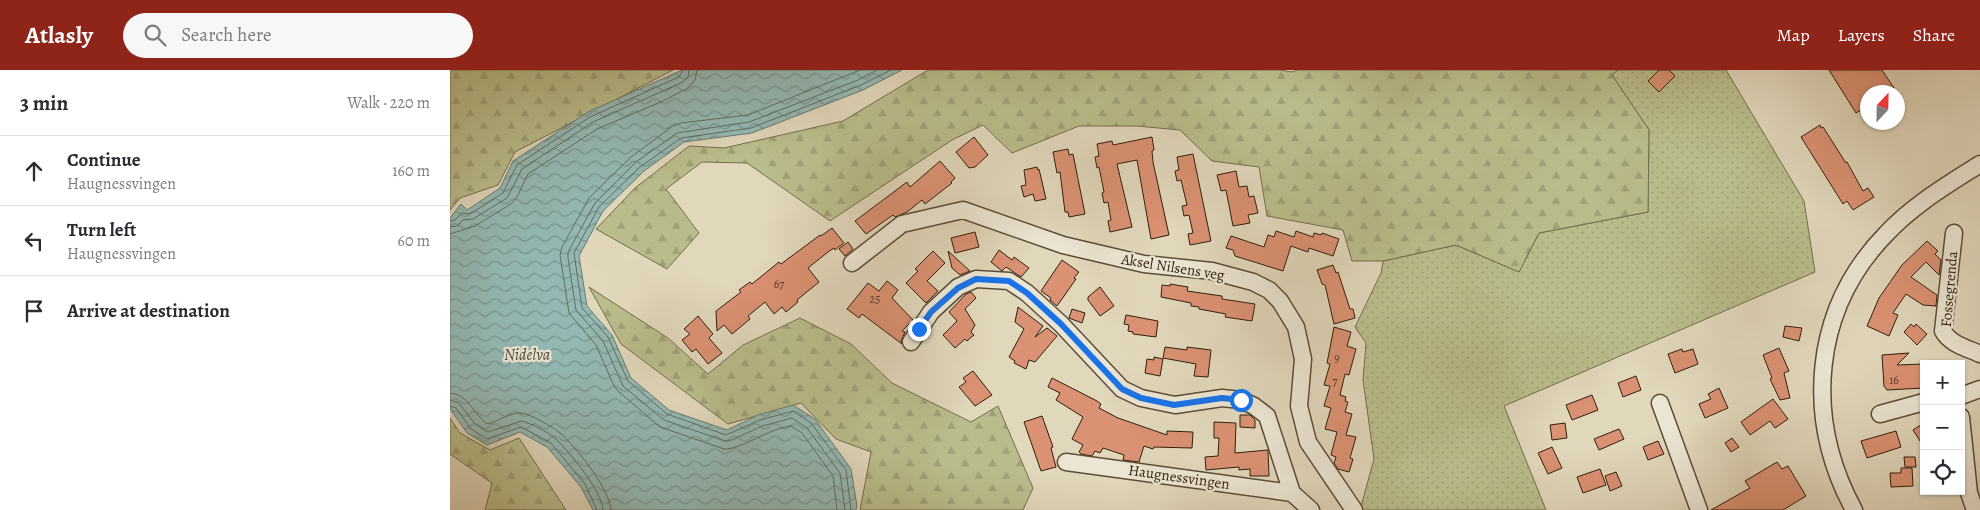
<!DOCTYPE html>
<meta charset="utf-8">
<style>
body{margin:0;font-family:Alegreya,serif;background:#f7f7f7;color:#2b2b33}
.controls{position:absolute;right:15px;bottom:15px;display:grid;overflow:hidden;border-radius:0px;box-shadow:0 1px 4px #0004}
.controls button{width:45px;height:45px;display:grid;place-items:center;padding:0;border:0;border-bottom:1px solid #e1e1e2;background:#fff;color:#2b2b33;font:25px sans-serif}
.compass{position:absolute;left:1410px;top:15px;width:45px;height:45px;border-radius:50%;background:#fff;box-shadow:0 1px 4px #0004;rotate:22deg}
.stop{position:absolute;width:15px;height:15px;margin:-11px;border:4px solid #1a73e8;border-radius:50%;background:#fff}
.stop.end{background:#1a73e8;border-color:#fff;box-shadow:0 1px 5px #0008}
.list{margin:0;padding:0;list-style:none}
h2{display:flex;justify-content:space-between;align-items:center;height:65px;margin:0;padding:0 20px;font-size:21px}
h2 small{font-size:16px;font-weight:400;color:#7c7c81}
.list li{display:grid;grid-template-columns:32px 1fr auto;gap:15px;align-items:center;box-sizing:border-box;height:70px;padding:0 20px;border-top:1px solid #e1e1e2}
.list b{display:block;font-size:19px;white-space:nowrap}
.list p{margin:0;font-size:16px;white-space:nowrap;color:#7c7c81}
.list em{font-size:16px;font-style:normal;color:#7c7c81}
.icon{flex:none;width:28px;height:28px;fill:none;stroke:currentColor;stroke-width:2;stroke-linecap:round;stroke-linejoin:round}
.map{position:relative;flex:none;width:1530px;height:440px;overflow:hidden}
header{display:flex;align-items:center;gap:30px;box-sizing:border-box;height:70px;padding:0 25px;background:#8f2418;color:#fff}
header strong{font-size:24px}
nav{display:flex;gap:28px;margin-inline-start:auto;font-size:18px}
.search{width:350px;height:45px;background:#f7f7f7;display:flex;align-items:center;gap:12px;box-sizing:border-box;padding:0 18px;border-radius:28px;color:#7c7c81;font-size:19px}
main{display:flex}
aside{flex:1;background:#fff}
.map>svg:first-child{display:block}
</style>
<header>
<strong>Atlasly</strong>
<div class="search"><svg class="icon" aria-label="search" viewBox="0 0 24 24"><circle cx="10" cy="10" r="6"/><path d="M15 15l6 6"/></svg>Search here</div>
<nav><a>Map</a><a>Layers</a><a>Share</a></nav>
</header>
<main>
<aside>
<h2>3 min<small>Walk · 220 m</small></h2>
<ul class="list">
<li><svg class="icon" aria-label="ahead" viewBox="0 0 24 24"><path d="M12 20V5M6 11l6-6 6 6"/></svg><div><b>Continue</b><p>Haugnessvingen</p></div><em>160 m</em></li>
<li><svg class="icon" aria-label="left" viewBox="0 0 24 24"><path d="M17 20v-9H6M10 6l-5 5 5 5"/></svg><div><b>Turn left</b><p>Haugnessvingen</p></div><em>60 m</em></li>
<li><svg class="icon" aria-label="arrive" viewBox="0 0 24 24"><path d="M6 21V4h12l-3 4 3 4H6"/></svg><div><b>Arrive at destination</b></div></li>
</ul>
</aside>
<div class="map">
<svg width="1530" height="440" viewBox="0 0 1530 440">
<defs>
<pattern id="grass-dots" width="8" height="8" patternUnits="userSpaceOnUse" patternTransform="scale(1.25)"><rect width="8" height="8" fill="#babc8b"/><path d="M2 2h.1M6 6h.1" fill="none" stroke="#a0a177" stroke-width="1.8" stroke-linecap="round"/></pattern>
<pattern id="forest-firs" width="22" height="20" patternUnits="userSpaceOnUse" patternTransform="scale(1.25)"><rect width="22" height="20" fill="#babc8b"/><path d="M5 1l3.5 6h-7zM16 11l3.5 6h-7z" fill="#a0a177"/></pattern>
<pattern id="water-waves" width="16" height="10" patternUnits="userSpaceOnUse" patternTransform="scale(1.25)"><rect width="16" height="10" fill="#94b9b4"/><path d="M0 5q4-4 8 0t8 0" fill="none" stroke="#799691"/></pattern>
</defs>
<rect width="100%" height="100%" fill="#e1d7bb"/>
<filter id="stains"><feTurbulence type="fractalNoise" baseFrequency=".004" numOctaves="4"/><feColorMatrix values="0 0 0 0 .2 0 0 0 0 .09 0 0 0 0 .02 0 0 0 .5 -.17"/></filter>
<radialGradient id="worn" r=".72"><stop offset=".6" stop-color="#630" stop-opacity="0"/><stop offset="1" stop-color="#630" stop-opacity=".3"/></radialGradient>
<path fill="url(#grass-dots)" stroke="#746e4b" d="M1168,0H1276L1354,131L1365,202L1054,336L1096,440H910L924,389L913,310L916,273L905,257L931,203L933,191L1006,175L1069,202L1089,163L1198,142L1199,60L1161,4Z"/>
<path fill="url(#forest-firs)" stroke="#746e4b" d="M0,0H223L65,82L48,115L10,128L0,140Z
M478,0H831L841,2L848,0H1168L1162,5L1199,60L1198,142L1089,163L1069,202L1006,175L933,191H902L893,160L817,146L809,97L762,91L730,60L687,56H629L562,83L533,55L502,70L380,151L297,93L252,92L216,119L249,163L217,199L146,159L185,118L239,76L274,78L393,51Z
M139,217L218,268L258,304L293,275L350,248L401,274L442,313L521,352L548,336L583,418L573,440H410L421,382L386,369L351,333L278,354L171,274Z
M0,348L10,363L40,380L69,368L116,440H35L42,413L0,384Z"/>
<path fill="url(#water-waves)" stroke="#6c7b70" d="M232,0H452L413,20L302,63L234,72L194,101L153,141L129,186L137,236L162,265L181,308L219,340L277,360L308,345L343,335L365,349L401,399L407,436L406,440H143L131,417L97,377L70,362L37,375L17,363L0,339V148L11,134L17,140L50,118L63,91L138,42Z"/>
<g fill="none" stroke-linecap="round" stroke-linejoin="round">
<path stroke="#626c60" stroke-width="1" d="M0,151L5,150L12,143L20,144L53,123L67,95L140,47L229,7L233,0
M0,157L7,156L13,150L23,149L57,128L72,99L143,52L233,12L238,7L239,0
M0,164L25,156L61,134L67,127L78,104L147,59L213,31L238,18L245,10L247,0
M0,323C19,324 23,345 38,354C49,351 60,342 72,343C80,344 103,357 110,363C126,377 160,419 161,440
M0,330L9,333L25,354L38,362L71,351C81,353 98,362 106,369C120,383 152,421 153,440
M0,336L6,338L21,359L37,369L71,357L101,373L135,414L147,440
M387,440L383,406L352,363L341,356C319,358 291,380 274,379L210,357L169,322L164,316L146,275L119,243L110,185L112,177L139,128L181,87L223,56L231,53L298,45L410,0
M395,440L390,403L357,358L342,348L312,356L282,370L275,371L214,350L173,316L153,271L126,240L118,188V182L145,133L186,92L227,63L299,52L408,10L427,0
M401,440L396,400L361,353L343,341L310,350L276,365L217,344L178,311L158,267L132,238L124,183L149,137L190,97L231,68L301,58L411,15L441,0"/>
</g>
<path fill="#db9173" stroke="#2f1f0b" d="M1209,0H1219L1225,6L1209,22L1198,11Z
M1379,0H1432L1444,18L1438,22H1418V36L1406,43Z
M1370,55L1371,58L1373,57L1396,93L1397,92L1413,121L1418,118L1424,127L1403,140L1397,131L1393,134L1351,67Z
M524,67L538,85L525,97L519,98L506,82Z
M702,67L704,80L702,81L703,92L719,165L701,169L687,90L667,94L682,157L660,162L658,151L661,150L658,132L654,133L652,123L654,122L649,97L647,98L645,87L649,86L647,74L662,71L663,75Z
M618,79L619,85L623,84L635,144L619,147L618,142H615L610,102L607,103L603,82Z
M743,84L761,171L740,175L738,164L743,163L739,145L734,146L732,136L737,135L731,110L727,111L725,101L729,100L727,87Z
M490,91L505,108L501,112L502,113L475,134L472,130L457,142L445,147L443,145L416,164L405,151L457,112L460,117Z
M587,97L588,100L589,99L596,129L585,131L583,124L574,127L571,116L576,115L574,100Z
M786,101L789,117L797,116L799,127L804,126L808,143L798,145L800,153L783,156L776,120L771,121L767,105Z
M382,158L394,173L385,180L384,178L378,182L358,198L369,212L347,230L348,232L336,242L332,237L324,244L315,232L298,246L300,249L282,264L274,255L267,261L266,241L291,222L289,220L300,212L302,214L329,192L331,194L370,165L371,166Z
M826,161L844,167L846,161L863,167L864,163L871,165L872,163L889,169L883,186L859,178L858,182L841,176L833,201L785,186L783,180L776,178L781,166L814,177L818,165L824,167Z
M525,162L529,177L505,183L501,168Z
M1477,171L1488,181L1485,184L1491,190L1489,205L1476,192L1461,207L1487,225L1486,236L1473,235L1456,224L1443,243L1448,245L1439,266L1417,256L1429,228L1452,195Z
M398,172L403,179L395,186L389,179Z
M549,180L562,190L564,187L579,198L571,207L556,197L552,201L541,192Z
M483,181L495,193L477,211L488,221L476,233L456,213L468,201L465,199Z
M498,181L520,201L510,205L502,198Z
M612,190L629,202L624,208L626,209L607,236L600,230L601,228L591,221Z
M883,195L886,203L888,202L900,239H903L905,248L884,254L875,215L872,214L867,200Z
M437,211L448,220L442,228L463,250L452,261L455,262L451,271L452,274L412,244L409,248L397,239L418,213L429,221Z
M720,214L738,217L737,221L772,226V229L805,234L802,251L775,247L776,244L749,239V237L741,236V233L711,227L712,215L720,216Z
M650,217L664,236L650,246L638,230V227Z
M521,222L526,228L515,239L525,255L521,262L524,265L517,271L515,269L505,278L493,265L507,251L499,242L516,224Z
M568,237L593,256L585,267L597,258L607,266L585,292L579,290L576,299L564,293L565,291L559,287L574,259L565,252Z
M622,239L635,243L632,253L619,248Z
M676,245L708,251L706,267L683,264V262L678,261L679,255L674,254Z
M248,246L263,264L259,268L272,283L258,294L246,279L242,282L232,270L240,264L234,259Z
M1461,254L1464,257L1466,254L1477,264L1467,275L1454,262Z
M1335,256L1352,258L1349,271L1333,267Z
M884,257L901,262L897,276L906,279L899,305L895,304L890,325L896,327L895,331L898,332L895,342L902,344L896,365L906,367L900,388L903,389L899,402L888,399L884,393L886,387L881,385L887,362L875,359L881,338L874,336L880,316L874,315L880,294L877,293Z
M715,277L737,280V277L761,280L758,307L744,306L746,294L713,288Z
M1329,278L1339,301L1334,303L1340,328L1330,330L1320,309L1322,308L1313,285Z
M1232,279L1233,282L1243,279L1248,294L1225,303L1218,284Z
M1459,283L1447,295L1474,294V318L1437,320L1434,316L1432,285Z
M704,287L713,289L710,306L695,303L697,289L704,290Z
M523,301L542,325L525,336L509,317L516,312L513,308Z
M1186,306L1191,320L1173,327L1168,313Z
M602,308L647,331L651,334L649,338L668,348L717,365V361L743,362L742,378L704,377L703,379L694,376L689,392L673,390L674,385L653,378L650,383L645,381L642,386L631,384L629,382L633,375L622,369L633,347L606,330L610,323L598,317Z
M1269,318L1278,338L1255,348L1249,334L1261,329L1258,324Z
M1142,325L1148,340L1122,350L1116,335Z
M1323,329L1338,349L1325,358L1320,351L1300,365L1291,352Z
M790,345H800L805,350V358L790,357Z
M592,346L603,377L601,378L606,397L591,401L574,352Z
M764,352L786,353L785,383L818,380L819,406H800V399L789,400V397L756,400L755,387L768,386L769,368H764Z
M1115,353L1117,368L1102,370L1100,355Z
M1474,353V377L1463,360Z
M1169,359L1174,369L1149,380L1144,369Z
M1446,361L1451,377L1417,388L1411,371Z
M1282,368L1289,377L1281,382L1275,373Z
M1208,371L1214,384L1198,390L1193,377Z
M1102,377L1112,398L1098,404L1088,383Z
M1454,387H1465L1466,397H1455Z
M1327,392L1332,399L1338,396L1356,426L1333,440H1261L1300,418L1295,411Z
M1451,398H1462L1463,416L1441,417L1440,403H1451Z
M1150,399L1156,415L1133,423L1127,407Z
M1166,402L1172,416L1160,421L1155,406Z"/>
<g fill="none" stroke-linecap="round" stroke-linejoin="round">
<defs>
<path id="minor" d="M1504,163L1493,261C1500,274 1517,278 1530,284
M402,193L452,154L513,140L613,175L694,194L762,201L803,212L819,220L830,231L846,257L853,289L849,336L858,372L904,440
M461,272L481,242L508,217L526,209L559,211L577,223L611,254L672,319L691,328L725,335L772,328L791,330L804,336L817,346L842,423
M1511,326L1530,319
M1210,333L1249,440
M1430,344L1474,332
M1511,347L1519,423L1525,440
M616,392L842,423L861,440
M1404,440C1354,348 1362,240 1436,164C1463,135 1497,115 1530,94"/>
</defs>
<use href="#minor" stroke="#5c4d37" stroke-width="19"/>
<use href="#minor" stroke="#ece5d3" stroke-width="16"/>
</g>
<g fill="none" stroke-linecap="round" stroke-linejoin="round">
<path stroke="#1a73e8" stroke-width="6" d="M469,259L481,242L508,218L526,209L559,211L577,223L611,254L672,319L691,328L724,335L772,328L791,330"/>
</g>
<g text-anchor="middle" stroke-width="4.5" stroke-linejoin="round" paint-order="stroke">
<g font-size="12" fill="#5a3c25">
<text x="329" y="218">67</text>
<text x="425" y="233">25</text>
<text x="887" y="292">9</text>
<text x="1444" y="314">16</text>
<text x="885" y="315">7</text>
</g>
<g font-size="15" fill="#2f1f0b" stroke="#ece5d3">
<text transform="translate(723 197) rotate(9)" y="5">Aksel Nilsens veg</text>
<text transform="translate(1499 219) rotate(-85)" y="5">Fossegrenda</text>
<text transform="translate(729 407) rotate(8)" y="5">Haugnessvingen</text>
</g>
<g font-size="16" font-style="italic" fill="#4d4d3e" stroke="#ece5d3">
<text x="77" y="290">Nidelva</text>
</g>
</g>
<rect width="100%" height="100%" filter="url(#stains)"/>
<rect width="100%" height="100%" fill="url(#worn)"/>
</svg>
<div class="controls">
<button>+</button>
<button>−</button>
<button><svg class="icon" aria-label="locate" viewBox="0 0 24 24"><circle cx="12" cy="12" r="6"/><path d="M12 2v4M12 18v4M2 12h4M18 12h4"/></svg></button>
</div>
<svg class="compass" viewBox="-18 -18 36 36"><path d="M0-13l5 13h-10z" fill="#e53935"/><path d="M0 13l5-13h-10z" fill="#7c7c81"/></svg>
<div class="stop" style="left:791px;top:330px"></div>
<div class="stop end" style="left:469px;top:259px"></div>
</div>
</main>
